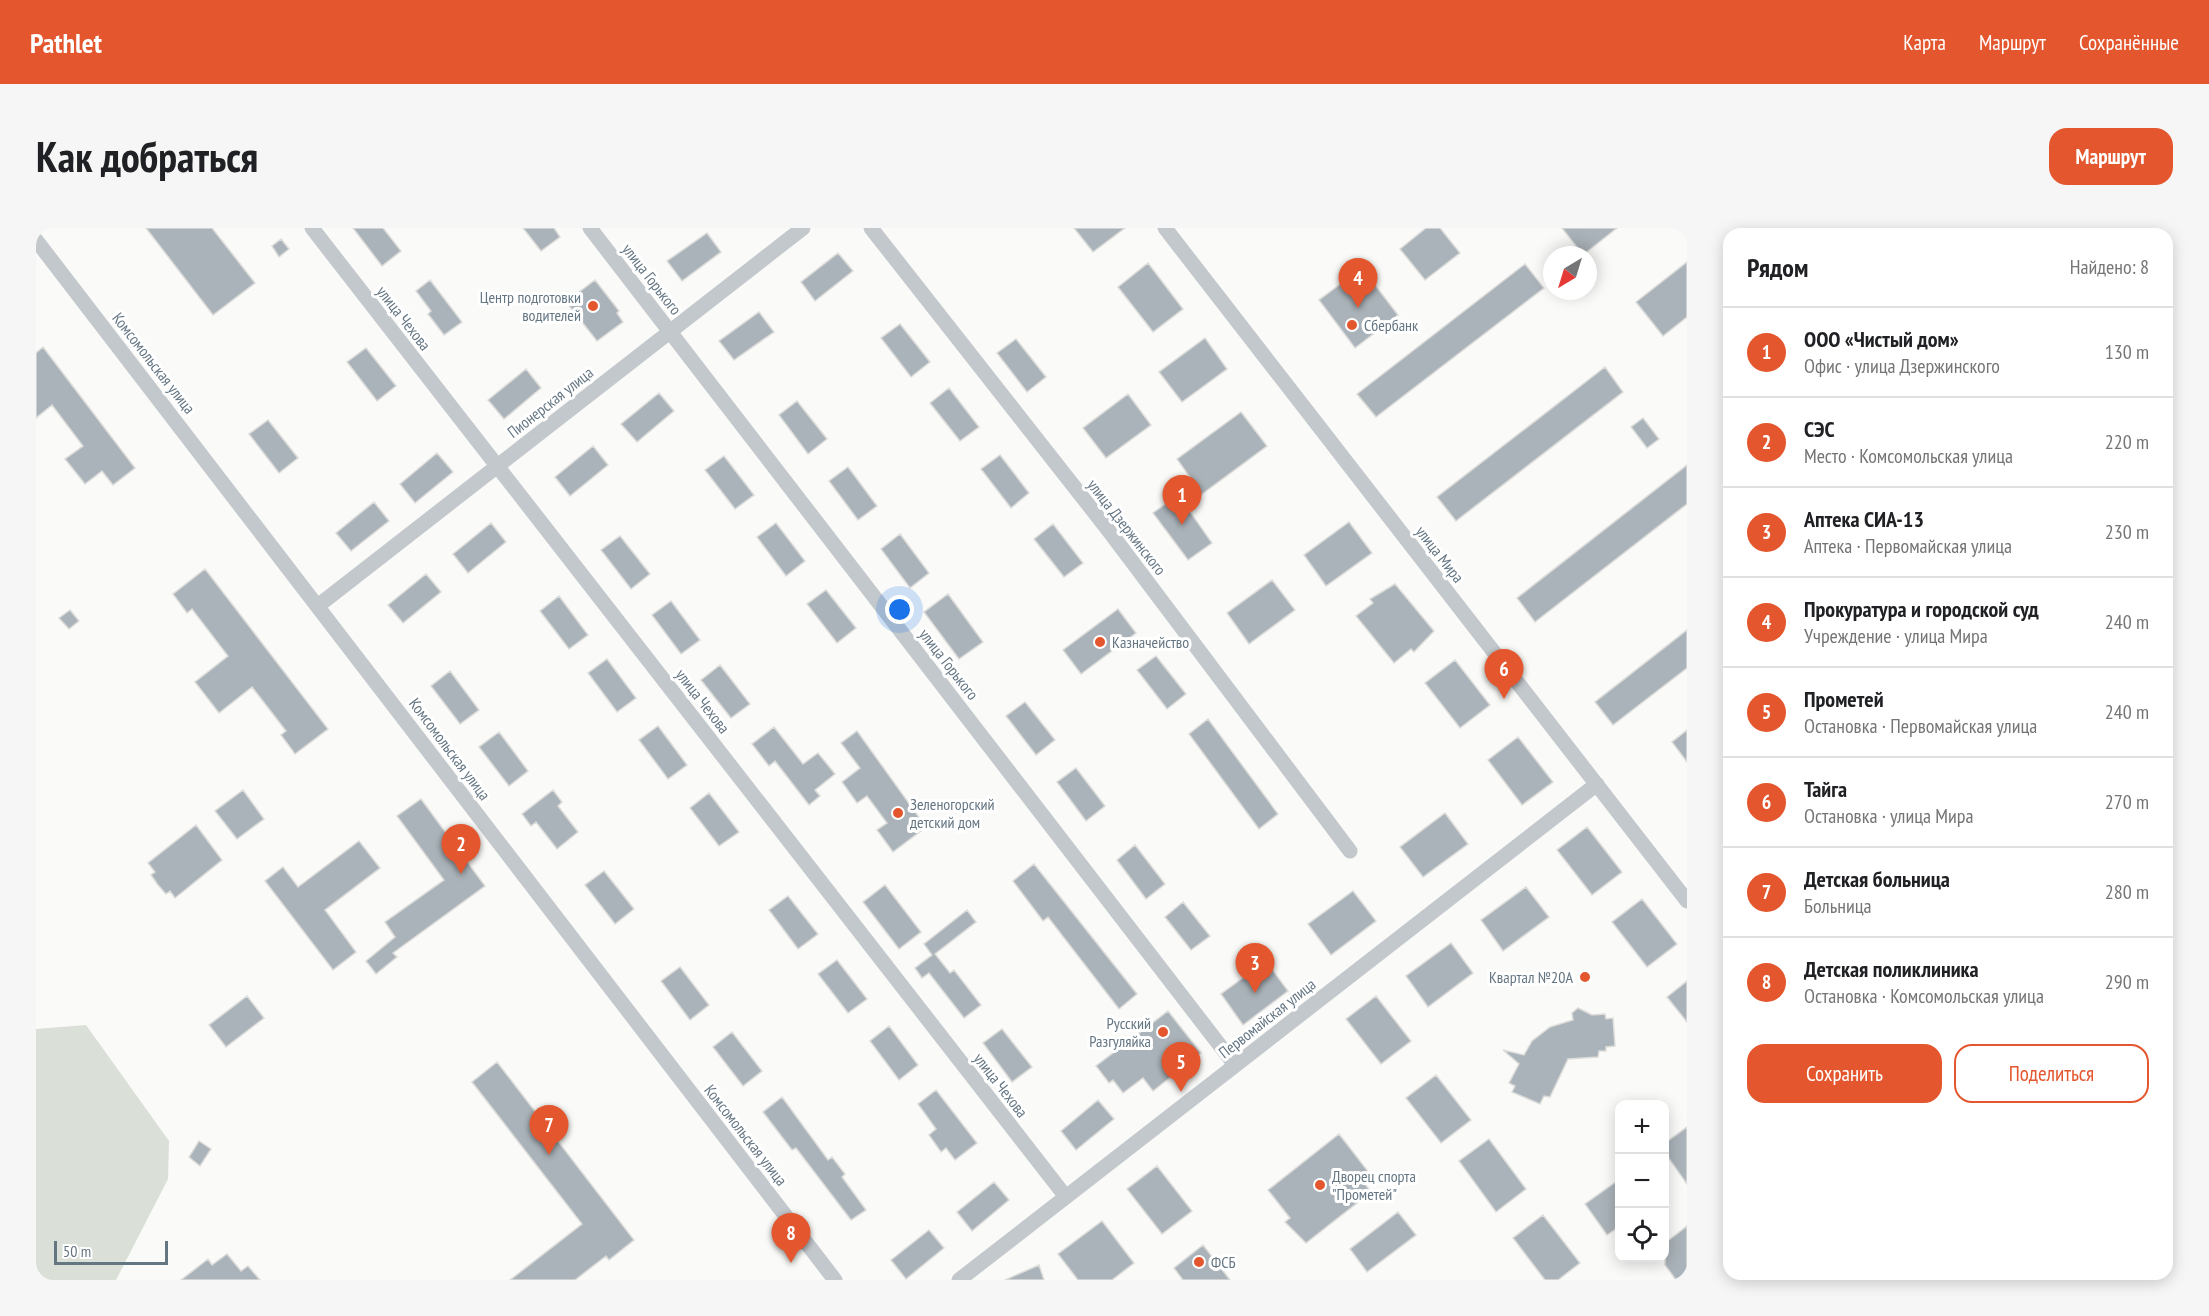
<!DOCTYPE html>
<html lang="ru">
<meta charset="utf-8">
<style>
body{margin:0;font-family:"PT Sans Narrow",sans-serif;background:#f6f6f6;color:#202124}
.controls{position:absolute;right:18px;bottom:18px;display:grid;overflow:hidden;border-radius:12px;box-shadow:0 3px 15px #0003}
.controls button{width:54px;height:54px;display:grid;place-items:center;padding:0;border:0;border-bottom:2px solid #e0e0e0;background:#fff;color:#202124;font:30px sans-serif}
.compass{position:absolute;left:1507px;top:18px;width:54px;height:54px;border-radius:50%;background:#fff;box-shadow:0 3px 15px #0003;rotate:218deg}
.scale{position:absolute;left:18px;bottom:15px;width:114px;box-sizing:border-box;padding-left:6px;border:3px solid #657683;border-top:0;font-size:16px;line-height:21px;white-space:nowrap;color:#657683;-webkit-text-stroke:4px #fff;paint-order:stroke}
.you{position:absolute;left:864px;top:382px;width:21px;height:21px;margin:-15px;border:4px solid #fff;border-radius:50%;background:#1a73e8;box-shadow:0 0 0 9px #1a73e833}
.badge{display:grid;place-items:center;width:39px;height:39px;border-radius:50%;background:#e4572e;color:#fff;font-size:20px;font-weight:700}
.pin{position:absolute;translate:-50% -50px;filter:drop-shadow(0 2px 3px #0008)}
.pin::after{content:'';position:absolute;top:32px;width:21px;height:18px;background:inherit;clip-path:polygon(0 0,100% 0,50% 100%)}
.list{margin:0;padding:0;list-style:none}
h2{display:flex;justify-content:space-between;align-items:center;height:78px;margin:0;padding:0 24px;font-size:26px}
h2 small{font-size:20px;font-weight:400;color:#757577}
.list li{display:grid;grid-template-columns:39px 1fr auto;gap:18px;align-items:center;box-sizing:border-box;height:90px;padding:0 24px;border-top:2px solid #e0e0e0}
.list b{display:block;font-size:22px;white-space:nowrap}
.list p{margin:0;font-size:20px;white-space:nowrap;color:#757577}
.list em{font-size:20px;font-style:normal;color:#757577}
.actions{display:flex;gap:12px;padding:18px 24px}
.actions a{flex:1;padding:14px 0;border:2px solid #e4572e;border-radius:18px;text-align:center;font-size:21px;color:#e4572e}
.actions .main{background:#e4572e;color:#fff}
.icon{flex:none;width:33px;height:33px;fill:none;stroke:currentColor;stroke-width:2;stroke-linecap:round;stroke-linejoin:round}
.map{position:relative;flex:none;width:1651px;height:1052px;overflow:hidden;border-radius:18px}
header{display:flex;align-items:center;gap:36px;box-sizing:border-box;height:84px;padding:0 30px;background:#e4572e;color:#fff}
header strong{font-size:28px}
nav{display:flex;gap:33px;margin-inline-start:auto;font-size:21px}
.intro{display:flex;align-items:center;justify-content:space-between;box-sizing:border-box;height:144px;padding:0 36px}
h1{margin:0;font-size:42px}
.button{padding:15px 27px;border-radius:18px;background:#e4572e;color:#fff;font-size:21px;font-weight:700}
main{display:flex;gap:36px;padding:0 36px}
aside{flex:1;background:#fff;border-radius:18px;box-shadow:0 3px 15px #0003}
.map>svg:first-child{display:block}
</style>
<header>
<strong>Pathlet</strong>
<nav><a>Карта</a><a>Маршрут</a><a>Сохранённые</a></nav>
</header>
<div class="intro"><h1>Как добраться</h1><a class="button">Маршрут</a></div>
<main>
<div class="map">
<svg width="1651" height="1052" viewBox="0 0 1651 1052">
<rect width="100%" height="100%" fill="#fafaf8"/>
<path fill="#dadfd7" d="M50,797L133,913L132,951L80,1052H0V801Z"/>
<path fill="#aab3b9" stroke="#dcdcda" stroke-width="1.5" d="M110,0H176L219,55L177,87Z
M317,0H347L365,23L346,38Z
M487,0H518L524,9L505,23Z
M1038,0H1089L1057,24Z
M1390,0H1404L1424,25L1389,52L1364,21Z
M1526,0H1581L1547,27Z
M671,5L685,24L646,53L631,33Z
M245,11L253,21L243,29L236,18Z
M802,25L817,43L779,73L765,54Z
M1651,34V89L1627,108L1600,74Z
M1112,35L1147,81L1117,104L1082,59Z
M1489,36L1508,60L1340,189L1321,166Z
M1326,40L1362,87L1319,120L1283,72Z
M394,52L426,94L408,107L392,86L395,83L380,63Z
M559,52L583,83L581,85L587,94L561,113L530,74Z
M723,84L738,104L698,132L683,113Z
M864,96L894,134L875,149L845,110Z
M1169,110L1191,141L1146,174L1123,144Z
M980,111L1010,149L991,164L961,125Z
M7,119L99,240L77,257L66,243L49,256L29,231L47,218L16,177L0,190V125Z
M330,120L360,158L341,173L311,134Z
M1569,139L1587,164L1420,293L1401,269Z
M490,141L505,160L468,191L452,172Z
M913,160L943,199L924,213L894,175Z
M623,165L638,183L601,214L585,196Z
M1092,166L1115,197L1070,230L1047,200Z
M761,173L791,211L772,226L743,187Z
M1205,184L1231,218L1150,278L1176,315L1152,332L1117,285L1158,255L1141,231Z
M1607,190L1623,211L1611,220L1595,199Z
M232,192L262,230L243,245L213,206Z
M557,218L572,237L534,268L519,249Z
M401,225L417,244L379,275L364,256Z
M964,227L993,265L975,280L945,241Z
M688,228L718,267L699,281L669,242Z
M1651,237V276L1499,394L1481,370Z
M812,239L841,278L822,292L793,253Z
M338,274L353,293L315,323L300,305Z
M1313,294L1336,325L1290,358L1268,327Z
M455,295L470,314L432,345L417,326Z
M740,295L769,333L750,348L721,309Z
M1017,296L1047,335L1028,349L998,311Z
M864,306L893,345L874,360L845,321Z
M584,308L614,346L595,361L565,322Z
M169,341L292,501L259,526L245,507L250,503L216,459L183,485L159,454L192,428L156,381L151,385L137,366Z
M390,346L405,364L367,395L352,377Z
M1236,352L1259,382L1213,416L1191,385Z
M1359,356L1398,403L1378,424L1375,421L1358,435L1320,388L1337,375L1334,371Z
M790,362L820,400L801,415L771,376Z
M912,366L947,414L923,431L888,384Z
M523,368L552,407L533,421L504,383Z
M635,373L664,412L645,426L616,387Z
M1082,381L1100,405L1045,446L1027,422Z
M34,382L43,393L33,401L23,390Z
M1651,402V440L1577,497L1559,474Z
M1120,428L1150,466L1131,481L1101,442Z
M571,431L600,470L581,484L552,445Z
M1419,432L1454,477L1424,500L1389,455Z
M684,437L714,476L695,490L665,452Z
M414,443L443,482L424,496L395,458Z
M989,474L1019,512L1000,527L970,488Z
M1172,491L1242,586L1223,601L1153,506Z
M622,498L651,537L632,551L603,512Z
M738,499L767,536L782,525L799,546L779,562L784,568L773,577L739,533L733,538L716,516Z
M1651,502V534L1636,514Z
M821,503L890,599L857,624L841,602L851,595L831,568L821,575L806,554L824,540L805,515Z
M463,504L492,543L473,558L443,519Z
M1482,509L1517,554L1486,577L1452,532Z
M1040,540L1069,578L1050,593L1021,554Z
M207,562L228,591L201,611L179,583Z
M517,562L526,574L522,578L542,604L521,621L500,594L495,598L486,586Z
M673,565L703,604L683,618L654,580Z
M385,571L449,658L357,725L361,729L340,746L330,733L359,709L349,694L408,652L361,588Z
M1409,585L1432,616L1387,649L1364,619Z
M160,597L186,632L139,670L134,663L130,666L122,657L115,647L119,644L112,635Z
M1551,599L1586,644L1556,667L1521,622Z
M323,613L344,640L289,682L320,724L297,742L229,653L247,639L262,659Z
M1099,617L1129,656L1110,671L1081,632Z
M998,636L1101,766L1083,781L1012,689L1007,693L977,653Z
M568,643L598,681L579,696L549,657Z
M849,657L885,704L863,721L827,674Z
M1490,659L1513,689L1467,723L1445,692Z
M1317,663L1340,693L1295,727L1272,696Z
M752,668L782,706L762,721L733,682Z
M1606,671L1641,716L1611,739L1576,694Z
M1147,674L1174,708L1155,722L1129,689Z
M931,682L940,694L899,726L914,745L918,742L945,777L928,790L893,745L886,750L879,740L896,727L888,716Z
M1415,715L1437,745L1392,779L1370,748Z
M801,732L831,771L812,785L782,746Z
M1230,733L1252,763L1207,797L1185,766Z
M644,739L673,777L654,792L625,753Z
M1651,753V794L1631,769Z
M211,768L228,790L190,819L173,797Z
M1340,768L1375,813L1345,836L1310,791Z
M1542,780L1556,787L1569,786L1570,791L1577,790L1579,818L1570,819V823H1563L1562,829L1532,831L1514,869L1508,868L1504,876L1476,864L1479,858L1473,855L1483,836L1467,822L1488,827L1496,813L1514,799L1537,792L1536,785Z
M1132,783L1165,825L1117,863L1107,850L1087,865L1077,852L1073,855L1060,838Z
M853,798L882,837L863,852L834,813Z
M966,801L996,839L976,854L947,815Z
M696,804L726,843L707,858L677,819Z
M461,834L598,1012L573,1032L570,1028L539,1052H474L546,996L436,854Z
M1400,847L1435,892L1405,915L1370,870Z
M900,862L941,915L919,932L910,920L905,924L893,907L900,901L882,876Z
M746,869L792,932L796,929L809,946L806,949L830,982L815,992L760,920L756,922L727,884Z
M1062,872L1078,891L1040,922L1025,903Z
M1651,899V956L1629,925V915Z
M1303,906L1334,946L1326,952L1335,964L1270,1015L1249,994L1254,990L1232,962Z
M1453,911L1490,961L1460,984L1423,933Z
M163,913L175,921L164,938L153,929Z
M1121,938L1156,983L1126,1006L1091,961Z
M1584,951V998L1571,1007L1549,976Z
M958,954L973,972L936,1003L921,984Z
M1362,984L1380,1007L1331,1044L1314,1021Z
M1507,987L1544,1035L1522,1052H1509L1477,1010Z
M1066,993L1098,1035L1076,1052H1042L1022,1026Z
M1651,998V1052H1640L1629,1037V1015Z
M893,1002L908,1020L870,1051L855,1032Z
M1167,1017L1194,1052H1147L1138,1040Z
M191,1026L205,1043L212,1038L224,1052H145L172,1031L176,1037Z
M1003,1037L1008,1052H969Z"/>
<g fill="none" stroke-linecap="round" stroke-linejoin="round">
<path stroke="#c3c8cc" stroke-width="15" d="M276,0L1030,969
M554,0L1199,837
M835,0L1073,303L1314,623
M1129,0L1651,673
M0,12C268,358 532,706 799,1052
M283,377L767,0
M923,1052L1561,556"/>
</g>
<g fill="#e4572e" stroke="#fff" stroke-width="2">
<circle cx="557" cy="78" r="6"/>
<circle cx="1316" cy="97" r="6"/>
<circle cx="1064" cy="414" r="6"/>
<circle cx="862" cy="585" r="6"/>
<circle cx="1549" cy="749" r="6"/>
<circle cx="1127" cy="804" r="6"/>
<circle cx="1284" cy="957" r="6"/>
<circle cx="1163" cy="1034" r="6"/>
</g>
<g text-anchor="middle" stroke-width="6" stroke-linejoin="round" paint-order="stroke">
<g font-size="16" fill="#657683" stroke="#fff">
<text transform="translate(616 51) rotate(52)" y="6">улица Горького</text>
<text transform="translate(368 90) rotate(52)" y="6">улица Чехова</text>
<text transform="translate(118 135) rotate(52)" y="6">Комсомольская улица</text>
<text transform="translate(514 174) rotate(-38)" y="6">Пионерская улица</text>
<text transform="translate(1091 299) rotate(52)" y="6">улица Дзержинского</text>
<text transform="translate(1404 326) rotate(52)" y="6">улица Мира</text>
<text transform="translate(913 436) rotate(52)" y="6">улица Горького</text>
<text transform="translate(667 473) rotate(52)" y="6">улица Чехова</text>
<text transform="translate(414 521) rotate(53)" y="6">Комсомольская улица</text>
<text transform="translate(1231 790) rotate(-38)" y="6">Первомайская улица</text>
<text transform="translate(965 857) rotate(52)" y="6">улица Чехова</text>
<text transform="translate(710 907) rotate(52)" y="6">Комсомольская улица</text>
</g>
<g font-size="16" fill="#657683" stroke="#fff" text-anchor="start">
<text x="545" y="75" text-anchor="end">Центр подготовки<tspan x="545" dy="18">водителей</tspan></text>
<text x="1328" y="103">Сбербанк</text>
<text x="1076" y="420">Казначейство</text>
<text x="874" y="582">Зеленогорский<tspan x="874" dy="18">детский дом</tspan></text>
<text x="1537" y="755" text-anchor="end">Квартал №20А</text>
<text x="1115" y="801" text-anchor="end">Русский<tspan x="1115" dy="18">Разгуляйка</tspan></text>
<text x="1296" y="954">Дворец спорта<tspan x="1296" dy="18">"Прометей"</tspan></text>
<text x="1175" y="1040">ФСБ</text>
</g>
</g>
</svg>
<div class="controls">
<button>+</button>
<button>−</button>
<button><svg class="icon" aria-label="locate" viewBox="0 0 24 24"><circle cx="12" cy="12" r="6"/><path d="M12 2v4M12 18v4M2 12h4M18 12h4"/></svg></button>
</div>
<svg class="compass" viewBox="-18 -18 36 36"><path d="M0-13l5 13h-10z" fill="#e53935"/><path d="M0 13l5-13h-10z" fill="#757577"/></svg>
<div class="scale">50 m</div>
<div class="you"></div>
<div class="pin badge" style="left:1146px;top:297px">1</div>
<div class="pin badge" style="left:425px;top:646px">2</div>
<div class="pin badge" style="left:1219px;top:765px">3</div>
<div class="pin badge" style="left:1322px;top:80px">4</div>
<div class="pin badge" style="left:1145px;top:864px">5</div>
<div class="pin badge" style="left:1468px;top:471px">6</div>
<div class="pin badge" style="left:513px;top:927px">7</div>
<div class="pin badge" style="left:755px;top:1035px">8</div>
</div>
<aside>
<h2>Рядом<small>Найдено: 8</small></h2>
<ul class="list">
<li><span class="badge">1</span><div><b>ООО «Чистый дом»</b><p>Офис · улица Дзержинского</p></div><em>130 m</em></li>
<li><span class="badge">2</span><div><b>СЭС</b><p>Место · Комсомольская улица</p></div><em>220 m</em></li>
<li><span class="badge">3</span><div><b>Аптека СИА-13</b><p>Аптека · Первомайская улица</p></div><em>230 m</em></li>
<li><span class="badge">4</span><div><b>Прокуратура и городской суд</b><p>Учреждение · улица Мира</p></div><em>240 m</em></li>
<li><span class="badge">5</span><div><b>Прометей</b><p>Остановка · Первомайская улица</p></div><em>240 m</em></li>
<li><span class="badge">6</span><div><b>Тайга</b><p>Остановка · улица Мира</p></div><em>270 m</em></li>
<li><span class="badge">7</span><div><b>Детская больница</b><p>Больница</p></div><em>280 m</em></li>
<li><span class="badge">8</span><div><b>Детская поликлиника</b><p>Остановка · Комсомольская улица</p></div><em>290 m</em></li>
</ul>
<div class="actions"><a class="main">Сохранить</a><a>Поделиться</a></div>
</aside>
</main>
